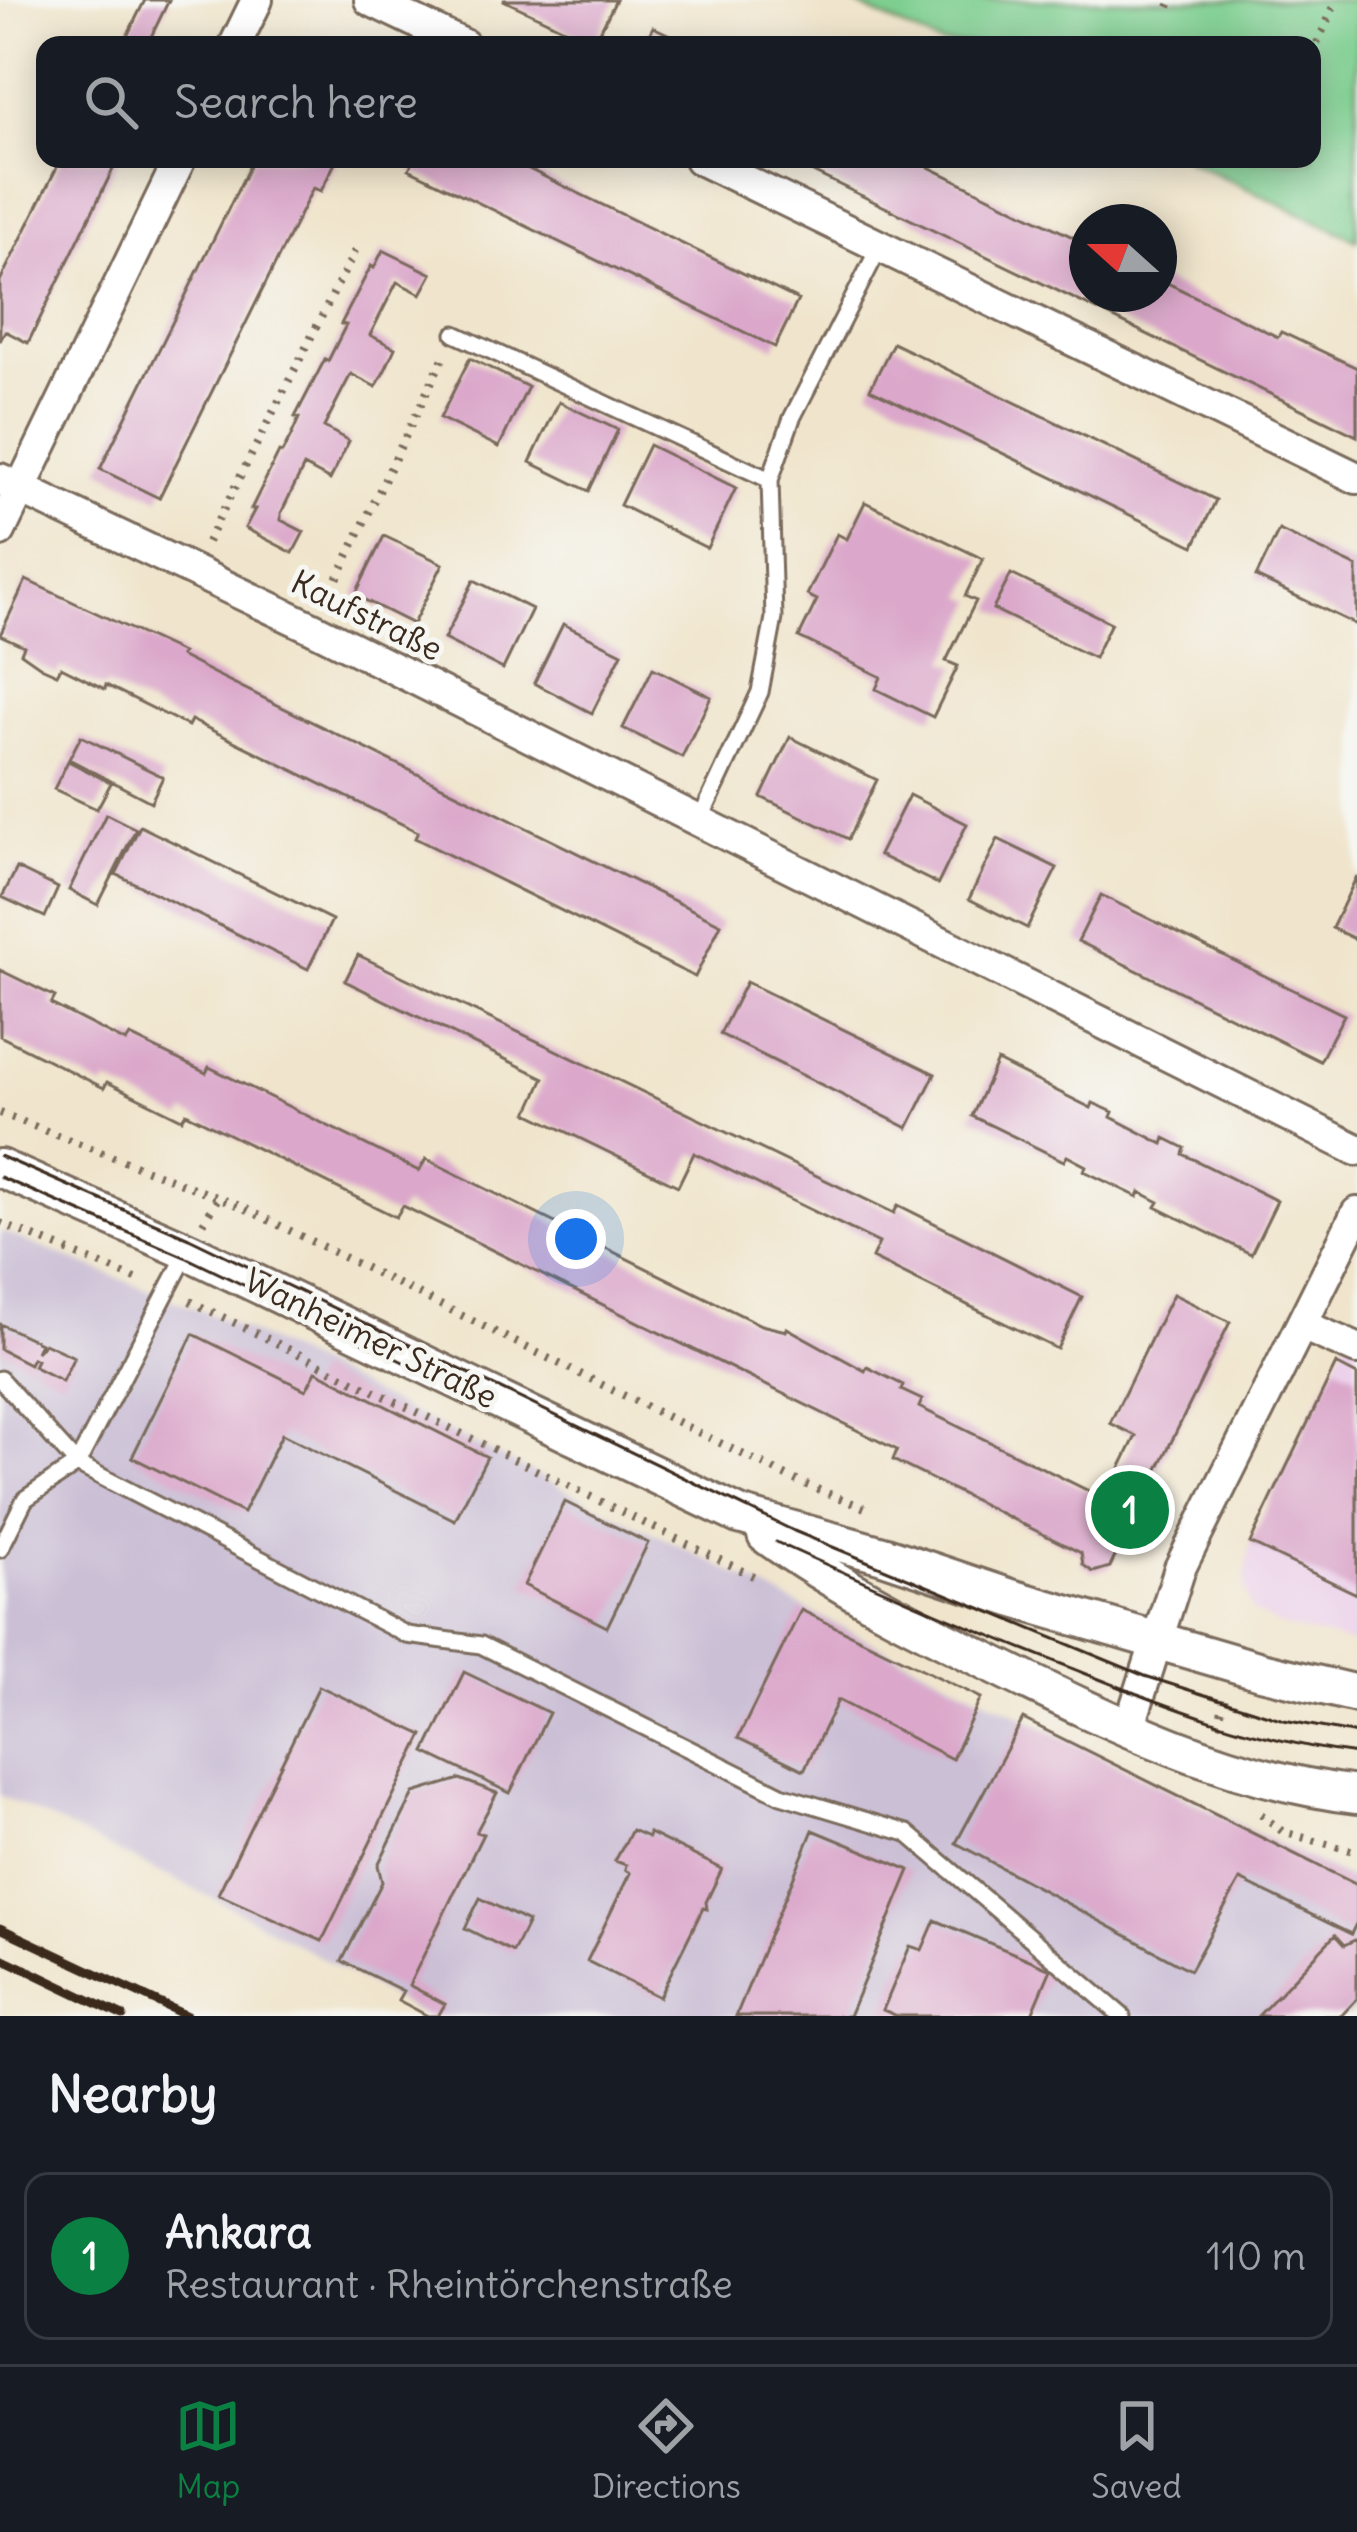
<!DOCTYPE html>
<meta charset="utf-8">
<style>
body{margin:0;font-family:Delius,sans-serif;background:#242831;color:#f1f3f6}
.compass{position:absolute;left:1069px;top:204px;width:108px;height:108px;border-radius:50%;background:#171b24;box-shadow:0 6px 30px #0003;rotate:291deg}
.you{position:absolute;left:576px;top:1239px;width:42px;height:42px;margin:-30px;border:9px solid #fff;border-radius:50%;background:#1a73e8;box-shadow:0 0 0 18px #1a73e833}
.badge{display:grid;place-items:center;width:78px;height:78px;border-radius:50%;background:#0b8043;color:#fff;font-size:39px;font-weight:700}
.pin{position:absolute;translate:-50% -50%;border:6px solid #fff;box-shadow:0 3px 12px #0006}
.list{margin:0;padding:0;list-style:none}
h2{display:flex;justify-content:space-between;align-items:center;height:156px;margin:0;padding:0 48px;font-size:51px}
h2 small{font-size:39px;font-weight:400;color:#9ea1a6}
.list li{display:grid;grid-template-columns:78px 1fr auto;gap:36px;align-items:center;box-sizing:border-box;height:168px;margin:0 24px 24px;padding:0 24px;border:3px solid #363941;border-radius:24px}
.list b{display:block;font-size:45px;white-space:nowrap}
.list p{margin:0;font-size:39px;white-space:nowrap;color:#9ea1a6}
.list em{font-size:39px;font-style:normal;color:#9ea1a6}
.icon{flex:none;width:66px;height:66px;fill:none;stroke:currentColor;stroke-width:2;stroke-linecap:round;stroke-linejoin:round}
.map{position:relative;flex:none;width:1357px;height:2016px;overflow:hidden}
.search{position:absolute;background:#171b24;box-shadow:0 6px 30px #0003;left:36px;right:36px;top:36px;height:132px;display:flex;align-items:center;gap:30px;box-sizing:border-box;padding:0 42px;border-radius:24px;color:#9ea1a6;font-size:45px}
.sheet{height:348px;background:#171b24}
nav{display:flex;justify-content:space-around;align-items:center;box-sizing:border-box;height:168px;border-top:3px solid #363941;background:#171b24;font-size:33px;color:#9ea1a6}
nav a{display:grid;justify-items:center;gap:6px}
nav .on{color:#0b8043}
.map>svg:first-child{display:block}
</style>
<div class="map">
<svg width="1357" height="2016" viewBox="0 0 1357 2016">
<rect width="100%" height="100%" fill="#f6f6f2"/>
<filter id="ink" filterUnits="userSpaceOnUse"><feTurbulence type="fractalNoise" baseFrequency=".00833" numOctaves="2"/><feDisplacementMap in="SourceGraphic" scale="24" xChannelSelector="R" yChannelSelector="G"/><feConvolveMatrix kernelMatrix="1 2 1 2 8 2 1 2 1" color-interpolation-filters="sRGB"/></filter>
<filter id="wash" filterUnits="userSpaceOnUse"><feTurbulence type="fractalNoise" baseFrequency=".004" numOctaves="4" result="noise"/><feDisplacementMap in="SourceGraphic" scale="48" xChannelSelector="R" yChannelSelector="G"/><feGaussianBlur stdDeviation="2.7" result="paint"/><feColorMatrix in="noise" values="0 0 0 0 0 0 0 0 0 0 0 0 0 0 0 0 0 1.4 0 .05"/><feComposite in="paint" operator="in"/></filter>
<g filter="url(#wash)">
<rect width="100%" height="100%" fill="#f0e5cc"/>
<path fill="#ecd1ea" d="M1351,1329L1357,1332V1645L1281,1626L1252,1611L1244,1586L1250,1543Z"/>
<path fill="#cbbfd5" d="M0,1231L227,1321L1357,1883V2006L1347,2016H423L233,1908L0,1795Z"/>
<path fill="#7dce8f" stroke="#5c7c56" stroke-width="3" d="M846,0H1357V240L1185,159H1312V45H942Z"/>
<g id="blocks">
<path fill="#dba8cb" d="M145,0H169L147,45H117L120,40L124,42Z
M503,0H616L594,43Z
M653,27L691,45H644Z
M61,159H118L28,343L5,331L0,341V281Z
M253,159H337L321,191L313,188L159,498L100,469Z
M414,159H508L798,300L775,347L409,169Z
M786,159H912L1087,244V294H1159V279L1278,337L1281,332L1357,368V436Z
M383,250L432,274L421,294L397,282L370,335L395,348L386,368L376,387L351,374L337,401L324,427L349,441L330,480L304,466L281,513V520L304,532L293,553L245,528L255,509H251L279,452L282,453L291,436L299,418L295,417L325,359L328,361L346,325L341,324L371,266L374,268Z
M893,343L1216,500L1194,546L870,389Z
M470,358L528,387L499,447L440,418Z
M559,402L618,430L589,491L530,462Z
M649,445L736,488L707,548L620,505Z
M865,502L983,559L965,596L976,601L946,661L958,666L933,717L876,689L881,677L799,637L817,600L807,595L837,534L847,539Z
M1279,530L1357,567V625L1256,577Z
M384,536L443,564L413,624L355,595Z
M1011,574L1111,623L1094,658L993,609Z
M26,580L182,653L180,656L215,674L721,924L695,977L415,838L418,832L191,720L188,726L106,685L105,689L61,667L57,674L41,667L21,653L24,646L0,635Z
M474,580L532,609L503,669L444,639Z
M563,624L622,653L592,713L534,683Z
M653,668L711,697L682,757L623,728Z
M81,736L163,777L151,802L69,759Z
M790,737L877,780L848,839L761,797Z
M68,761L111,783L97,809L54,789Z
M909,795L967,824L938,884L879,855Z
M106,814L136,829L98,905L69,890Z
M140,826L332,920L308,969L116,874Z
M998,839L1057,868L1027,928L969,899Z
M17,868L58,888L45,917L2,897Z
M1357,876V940L1332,928Z
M1101,895L1344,1015L1320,1061L1078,941Z
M358,955L894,1213L898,1205L1082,1297L1057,1349L872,1258L879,1243L694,1153L678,1186L528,1113L544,1078L345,981Z
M0,970L55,997L51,1004L126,1042L130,1036L206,1073L209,1067L419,1171L426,1159L761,1325L786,1331L787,1328L865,1371L867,1367L903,1385L901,1390L922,1400L919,1407L1105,1499L1136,1436L1110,1423L1173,1294L1230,1322L1110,1567L1093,1572L1083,1565L1081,1553L893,1460L897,1450L403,1206L396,1217L186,1113L182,1119L107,1082L104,1088L0,1036Z
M746,982L935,1074L908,1128L720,1034Z
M997,1061L1091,1108L1093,1103L1113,1112L1111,1117L1163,1144L1165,1138L1185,1148L1183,1154L1277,1201L1251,1254L1156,1207L1159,1202L1140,1192L1138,1197L1084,1171L1086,1166L1067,1156L1064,1161L972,1116Z
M0,1324L40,1343L36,1352L44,1343L74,1357L62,1381L33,1366L36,1360L32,1358L29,1364L0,1349Z
M193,1334L306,1390L316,1371L487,1457L455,1520L282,1434L243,1513L132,1457Z
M1336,1364L1357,1375V1594L1250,1543Z
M565,1502L648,1543L607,1627L524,1585Z
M801,1610L981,1698L952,1759L838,1700L804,1770L738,1738Z
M464,1672L549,1713L510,1793L425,1752Z
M319,1686L423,1735L322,1941L218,1894Z
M1023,1719L1357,1885V1922L1351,1934L1240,1880L1190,1970L956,1843Z
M460,1779L497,1793L476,1832L483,1834L409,1985L445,2004L438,2016H428L398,2000L403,1991L342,1961L382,1882L378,1865L414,1793Z
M632,1830L648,1837L649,1833L722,1869L706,1902L707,1909L703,1908L659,1997L587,1961L630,1873L625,1870L626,1865L615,1861Z
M813,1830L910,1870L849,2016H736Z
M480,1898L528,1922L513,1952L465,1928Z
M935,1920L1051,1969L1031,2016H897L883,2010L910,1946L922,1950Z
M1335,1935L1344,1945L1357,1939V1999L1341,2016H1258Z"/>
</g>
</g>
<g filter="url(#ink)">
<use href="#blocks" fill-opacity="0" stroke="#7a6b5b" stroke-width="3"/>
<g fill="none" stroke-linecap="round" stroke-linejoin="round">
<defs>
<path id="service" d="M455,334L770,480
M700,820L760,692L774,618L770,480L792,418L880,246
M187,1253L77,1464L407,1635L481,1645L781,1795L907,1833L1122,2016
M0,1379L77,1464L25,1499L0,1549"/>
<path id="minor" d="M370,0L464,45
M235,45L257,0
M700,159L1357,478
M0,479L313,628L1357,1150
M0,531L180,159
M1302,1325L1357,1349
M1128,1731L1180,1568L1357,1213"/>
<path id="tertiary" d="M0,1168L188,1251L739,1515L883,1555L1011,1598L1261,1671L1357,1694
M766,1535C838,1587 918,1627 997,1666C1112,1723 1228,1780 1357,1795"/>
</defs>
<use href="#service" stroke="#7a6b5b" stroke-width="21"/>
<use href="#minor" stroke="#7a6b5b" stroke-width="36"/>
<use href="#tertiary" stroke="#7a6b5b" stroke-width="42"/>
<path stroke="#7a6b5b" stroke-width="8" stroke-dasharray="3 9" stroke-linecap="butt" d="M1169,7L1172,0
M1312,54L1337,0
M207,542L356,249
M327,600L445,354
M0,1113L240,1206L799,1482L865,1508
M0,1223L143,1282
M203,1223L218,1198
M190,1301L759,1579
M1218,1725L1226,1693
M1261,1814L1283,1832L1357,1852"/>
<use href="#service" stroke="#fff" stroke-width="15"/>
<use href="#minor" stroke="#fff" stroke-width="30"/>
<use href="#tertiary" stroke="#fff" stroke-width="36"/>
<path stroke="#3b2a1e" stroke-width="3" d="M0,1156L189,1238L794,1531L1145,1676L1284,1720L1357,1734
M0,1177L185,1257L420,1370
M776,1542C875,1587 973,1630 1074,1669C1166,1706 1258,1742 1357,1754"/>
<path stroke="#3b2a1e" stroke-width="9" d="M0,1928L187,2016
M0,1957L123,2016"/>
</g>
</g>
<g text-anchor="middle" stroke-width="10" stroke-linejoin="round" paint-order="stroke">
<g font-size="33" fill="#3b2a1e" stroke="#f6f6f2">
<text transform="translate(367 615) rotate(26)" y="12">Kaufstraße</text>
<text transform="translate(371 1338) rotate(26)" y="12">Wanheimer Straße</text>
</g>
</g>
</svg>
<svg class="compass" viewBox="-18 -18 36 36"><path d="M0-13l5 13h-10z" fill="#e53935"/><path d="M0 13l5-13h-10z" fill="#9ea1a6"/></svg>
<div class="you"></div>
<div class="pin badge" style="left:1130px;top:1510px">1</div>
<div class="search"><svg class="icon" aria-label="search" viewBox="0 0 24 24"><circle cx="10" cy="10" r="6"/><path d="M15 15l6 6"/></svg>Search here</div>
</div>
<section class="sheet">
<h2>Nearby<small></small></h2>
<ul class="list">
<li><span class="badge">1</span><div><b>Ankara</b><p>Restaurant · Rheintörchenstraße</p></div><em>110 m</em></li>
</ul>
</section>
<nav>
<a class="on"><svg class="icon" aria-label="map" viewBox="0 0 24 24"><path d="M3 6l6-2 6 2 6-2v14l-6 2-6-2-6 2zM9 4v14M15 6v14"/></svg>Map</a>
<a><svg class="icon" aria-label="directions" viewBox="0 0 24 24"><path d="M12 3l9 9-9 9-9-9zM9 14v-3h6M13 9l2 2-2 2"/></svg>Directions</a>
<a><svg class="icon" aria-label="saved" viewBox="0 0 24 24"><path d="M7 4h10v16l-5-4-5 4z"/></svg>Saved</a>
</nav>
